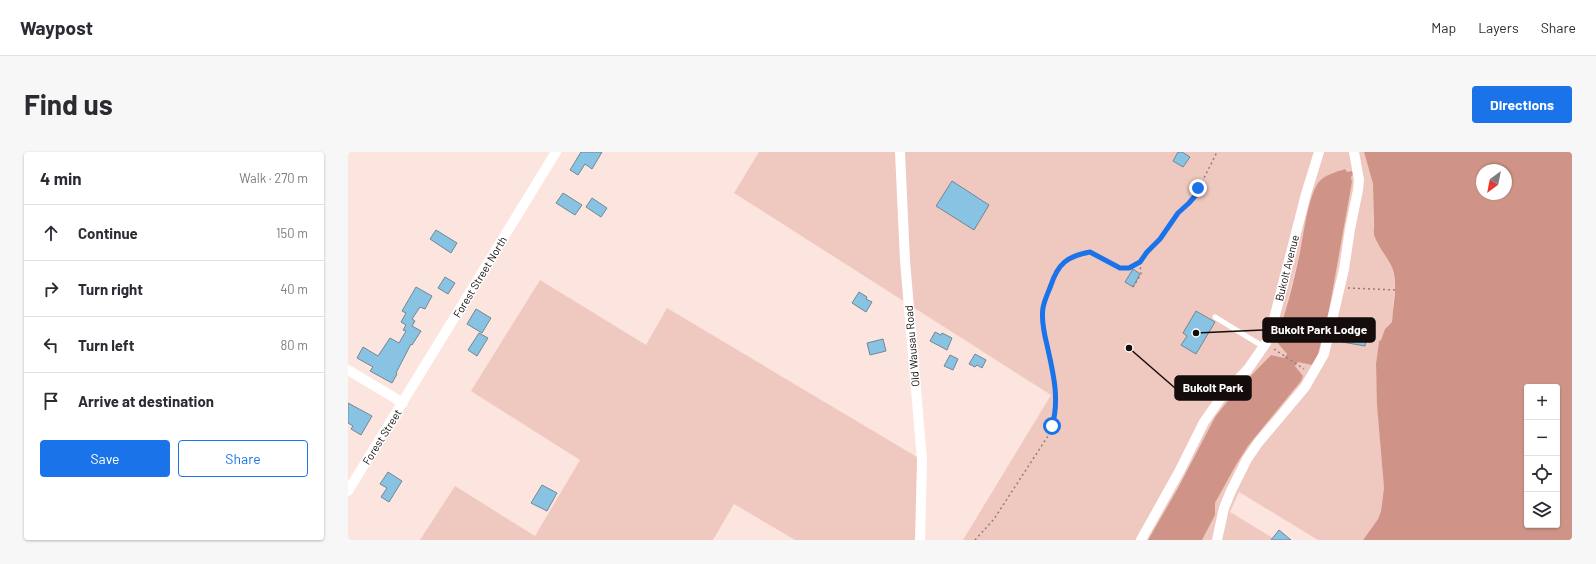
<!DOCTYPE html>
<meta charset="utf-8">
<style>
body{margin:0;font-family:Barlow,sans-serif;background:#f7f7f7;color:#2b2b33}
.controls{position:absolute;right:12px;bottom:12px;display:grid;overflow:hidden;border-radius:4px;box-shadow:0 1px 3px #0004}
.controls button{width:36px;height:36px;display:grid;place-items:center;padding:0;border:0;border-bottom:1px solid #e1e1e2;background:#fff;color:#2b2b33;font:20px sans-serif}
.compass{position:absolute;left:1128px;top:12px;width:36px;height:36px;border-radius:50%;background:#fff;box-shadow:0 1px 3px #0004;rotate:212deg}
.stop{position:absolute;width:12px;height:12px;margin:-9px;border:3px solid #1a73e8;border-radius:50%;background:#fff}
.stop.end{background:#1a73e8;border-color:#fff;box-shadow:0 1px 4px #0008}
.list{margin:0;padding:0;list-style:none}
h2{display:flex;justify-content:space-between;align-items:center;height:52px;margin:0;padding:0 16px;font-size:17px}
h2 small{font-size:13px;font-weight:400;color:#7c7c81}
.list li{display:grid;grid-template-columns:26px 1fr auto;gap:12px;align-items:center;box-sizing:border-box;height:56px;padding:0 16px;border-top:1px solid #e1e1e2}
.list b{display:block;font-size:15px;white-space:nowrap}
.list em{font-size:13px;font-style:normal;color:#7c7c81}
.actions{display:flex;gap:8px;padding:12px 16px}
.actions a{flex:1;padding:9px 0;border:1px solid #1a73e8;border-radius:4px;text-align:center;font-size:14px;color:#1a73e8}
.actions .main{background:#1a73e8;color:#fff}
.icon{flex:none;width:22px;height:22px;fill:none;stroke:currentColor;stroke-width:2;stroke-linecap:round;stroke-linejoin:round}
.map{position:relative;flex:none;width:1224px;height:388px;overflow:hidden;border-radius:4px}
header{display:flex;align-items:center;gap:24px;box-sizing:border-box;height:56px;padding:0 20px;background:#fff;border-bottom:1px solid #e1e1e2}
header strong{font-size:19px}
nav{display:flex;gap:22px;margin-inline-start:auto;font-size:14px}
.intro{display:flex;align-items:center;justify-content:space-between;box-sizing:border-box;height:96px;padding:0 24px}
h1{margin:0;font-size:28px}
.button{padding:10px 18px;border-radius:4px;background:#1a73e8;color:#fff;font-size:14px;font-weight:700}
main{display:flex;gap:24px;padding:0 24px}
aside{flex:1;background:#fff;border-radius:4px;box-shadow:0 1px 3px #0004}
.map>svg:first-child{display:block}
</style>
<header>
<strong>Waypost</strong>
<nav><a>Map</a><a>Layers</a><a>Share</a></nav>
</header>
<div class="intro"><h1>Find us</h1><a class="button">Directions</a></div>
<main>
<aside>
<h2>4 min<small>Walk · 270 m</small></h2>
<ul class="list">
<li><svg class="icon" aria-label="ahead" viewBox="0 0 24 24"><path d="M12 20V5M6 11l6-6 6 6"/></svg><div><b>Continue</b></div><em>150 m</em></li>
<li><svg class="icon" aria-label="right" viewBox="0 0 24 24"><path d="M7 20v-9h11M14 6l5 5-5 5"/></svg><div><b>Turn right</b></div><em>40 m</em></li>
<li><svg class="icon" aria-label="left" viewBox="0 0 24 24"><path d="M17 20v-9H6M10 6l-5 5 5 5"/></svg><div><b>Turn left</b></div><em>80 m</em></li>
<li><svg class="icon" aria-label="arrive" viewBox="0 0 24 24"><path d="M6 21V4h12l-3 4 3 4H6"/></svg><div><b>Arrive at destination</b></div></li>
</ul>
<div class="actions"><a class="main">Save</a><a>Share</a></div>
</aside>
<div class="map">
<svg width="1224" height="388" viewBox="0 0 1224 388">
<rect width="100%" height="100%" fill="#fde5df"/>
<path fill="#efc8bf" d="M411,0H1016L1025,32V72L1029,91L1043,112L1045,118L1047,131L1044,170L1037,177L1033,188L1031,189L1028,212L1030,261L1036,336L1033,359L1030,367L1015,388H970L891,340L882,360L928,388H854L867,359V351L888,313L900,294L945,239L955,224L947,214L950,209L964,213L981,159L1004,30L1003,25L975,27L971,31L967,39L934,173L928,189L939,202L936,207L923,203L887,240L867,265L830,336L800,388H615L703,243L386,41Z
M192,128L298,193L319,156L574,308L568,388H447L386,352L365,388H72L107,334L187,384L232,308L123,239Z"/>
<path fill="#cf9487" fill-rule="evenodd" d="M1016,0H1224V388H1015L1030,367L1033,359L1036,336L1029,253L1028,212L1031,189L1033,188L1037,177L1044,170C1045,152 1051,129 1043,113C1038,103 1030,95 1026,83L1025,32ZM1134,18H1158V42H1134ZM1179,235H1209V373H1179Z
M997,17L999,20L1004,19L1005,22L1003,25L1004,30L981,159L969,206L964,213L950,210L947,214L955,224L953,229L900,294L888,313L867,351V363L854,388H800L830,336L867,265L887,240L923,203L936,206L939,202L928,189C938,160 946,129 952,100C956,81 960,46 970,31C976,23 988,20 997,17Z"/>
<path fill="#89c3e3" stroke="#738691" d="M233,0H254L244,17L237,12L230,23L222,18Z
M830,0H834L842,5L835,15L825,9Z
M604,29L641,53L626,78L588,54Z
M215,41L234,53L227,63L208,51Z
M244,46L259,56L253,65L238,55Z
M88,78L109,91L103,101L82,87Z
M785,117L792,122L785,135L777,130Z
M97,125L107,131L100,142L90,136Z
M68,135L84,144L77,157L72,155L64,167L67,169L64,174L73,179L64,193L63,192L48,221L49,222L44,231L22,219L25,215L9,206L15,195L30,204L42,186L51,191L58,179L55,178L58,173L53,170L58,161L54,159Z
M511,140L519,145L518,147L524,150L518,160L504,151Z
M128,157L143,166L134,181L119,172Z
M848,159L867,170L848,202L833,193L839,184L835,181Z
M996,178L1019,182L1017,194L994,190Z
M587,180L593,183L594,181L604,186L599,198L582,189Z
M131,181L140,186L129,204L120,198Z
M535,187L538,199L522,203L519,191Z
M627,202L638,208L634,216L629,213L627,215L621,212Z
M602,203L610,207L605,218L596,214Z
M0,251L24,264L13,283L3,277L5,274L0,271Z
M40,320L54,329L41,350L33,345L39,336L32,332Z
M194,333L209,341L199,359L183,351Z
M931,378L943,388H923Z"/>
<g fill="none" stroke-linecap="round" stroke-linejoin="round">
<path stroke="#8f7f7b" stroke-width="1.5" stroke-dasharray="2 3" stroke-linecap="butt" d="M785,135L793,122L792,111
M1000,136L1049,138
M926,197L956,217
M627,388L646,367L700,284L704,274L706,265L708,235L695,174V156L708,118L714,111L723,105L742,100L776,117L781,116L792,110L799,100L812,87L830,61L841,51L847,44L869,0"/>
<path stroke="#fff" stroke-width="5" d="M867,165L916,195"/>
<path stroke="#fff" stroke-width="10" d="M552,0L557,109L574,308L572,388
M0,218L55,251
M0,339L208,0
M793,388L831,320L856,270L872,247L900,217L918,191L926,167L958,42L971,0
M869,388L876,356L883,339L899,307L910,291L957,235L976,202L996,117L1002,77L1010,38L1011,28L1006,0"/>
</g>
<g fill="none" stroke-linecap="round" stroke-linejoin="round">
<path stroke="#1a73e8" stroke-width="5" d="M704,274C712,247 705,220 699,193C696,181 693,168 695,156C696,149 700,141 703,133C710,112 719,104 742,100L772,116H781L792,110L799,100L812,87L830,61L841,51L847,44L850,36"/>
</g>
<g text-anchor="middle" stroke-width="3" stroke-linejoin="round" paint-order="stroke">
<g font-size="11" fill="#140d0b" stroke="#fff">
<text transform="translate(939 116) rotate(-76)" y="4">Bukolt Avenue</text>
<text transform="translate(132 125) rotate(-59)" y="4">Forest Street North</text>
<text transform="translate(564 194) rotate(-95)" y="4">Old Wausau Road</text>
<text transform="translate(34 285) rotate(-58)" y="4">Forest Street</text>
</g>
</g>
<path fill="none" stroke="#140d0b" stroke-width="1.5" d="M848 181L915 178M781 196L827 236"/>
<g fill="#140d0b" stroke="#fff" stroke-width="1.5">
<circle cx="848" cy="181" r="4"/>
<circle cx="781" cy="196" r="4"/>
</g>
<g fill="#140d0b" stroke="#140d0b" stroke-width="1.5">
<rect x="915" y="166" width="112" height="24" rx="4"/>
<rect x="827" y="224" width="76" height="24" rx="4"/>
</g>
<g font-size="12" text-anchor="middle" font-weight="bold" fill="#fff">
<text x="971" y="182">Bukolt Park Lodge</text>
<text x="865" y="240">Bukolt Park</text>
</g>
</svg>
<div class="controls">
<button>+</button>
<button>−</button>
<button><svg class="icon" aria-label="locate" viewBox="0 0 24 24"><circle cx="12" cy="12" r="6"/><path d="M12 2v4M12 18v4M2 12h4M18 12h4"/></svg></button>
<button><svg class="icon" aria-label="layers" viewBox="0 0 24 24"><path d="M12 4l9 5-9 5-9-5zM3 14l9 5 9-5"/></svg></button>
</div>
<svg class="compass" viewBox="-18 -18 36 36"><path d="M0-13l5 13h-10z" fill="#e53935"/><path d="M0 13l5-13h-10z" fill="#7c7c81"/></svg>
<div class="stop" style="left:704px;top:274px"></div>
<div class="stop end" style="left:850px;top:36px"></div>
</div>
</main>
